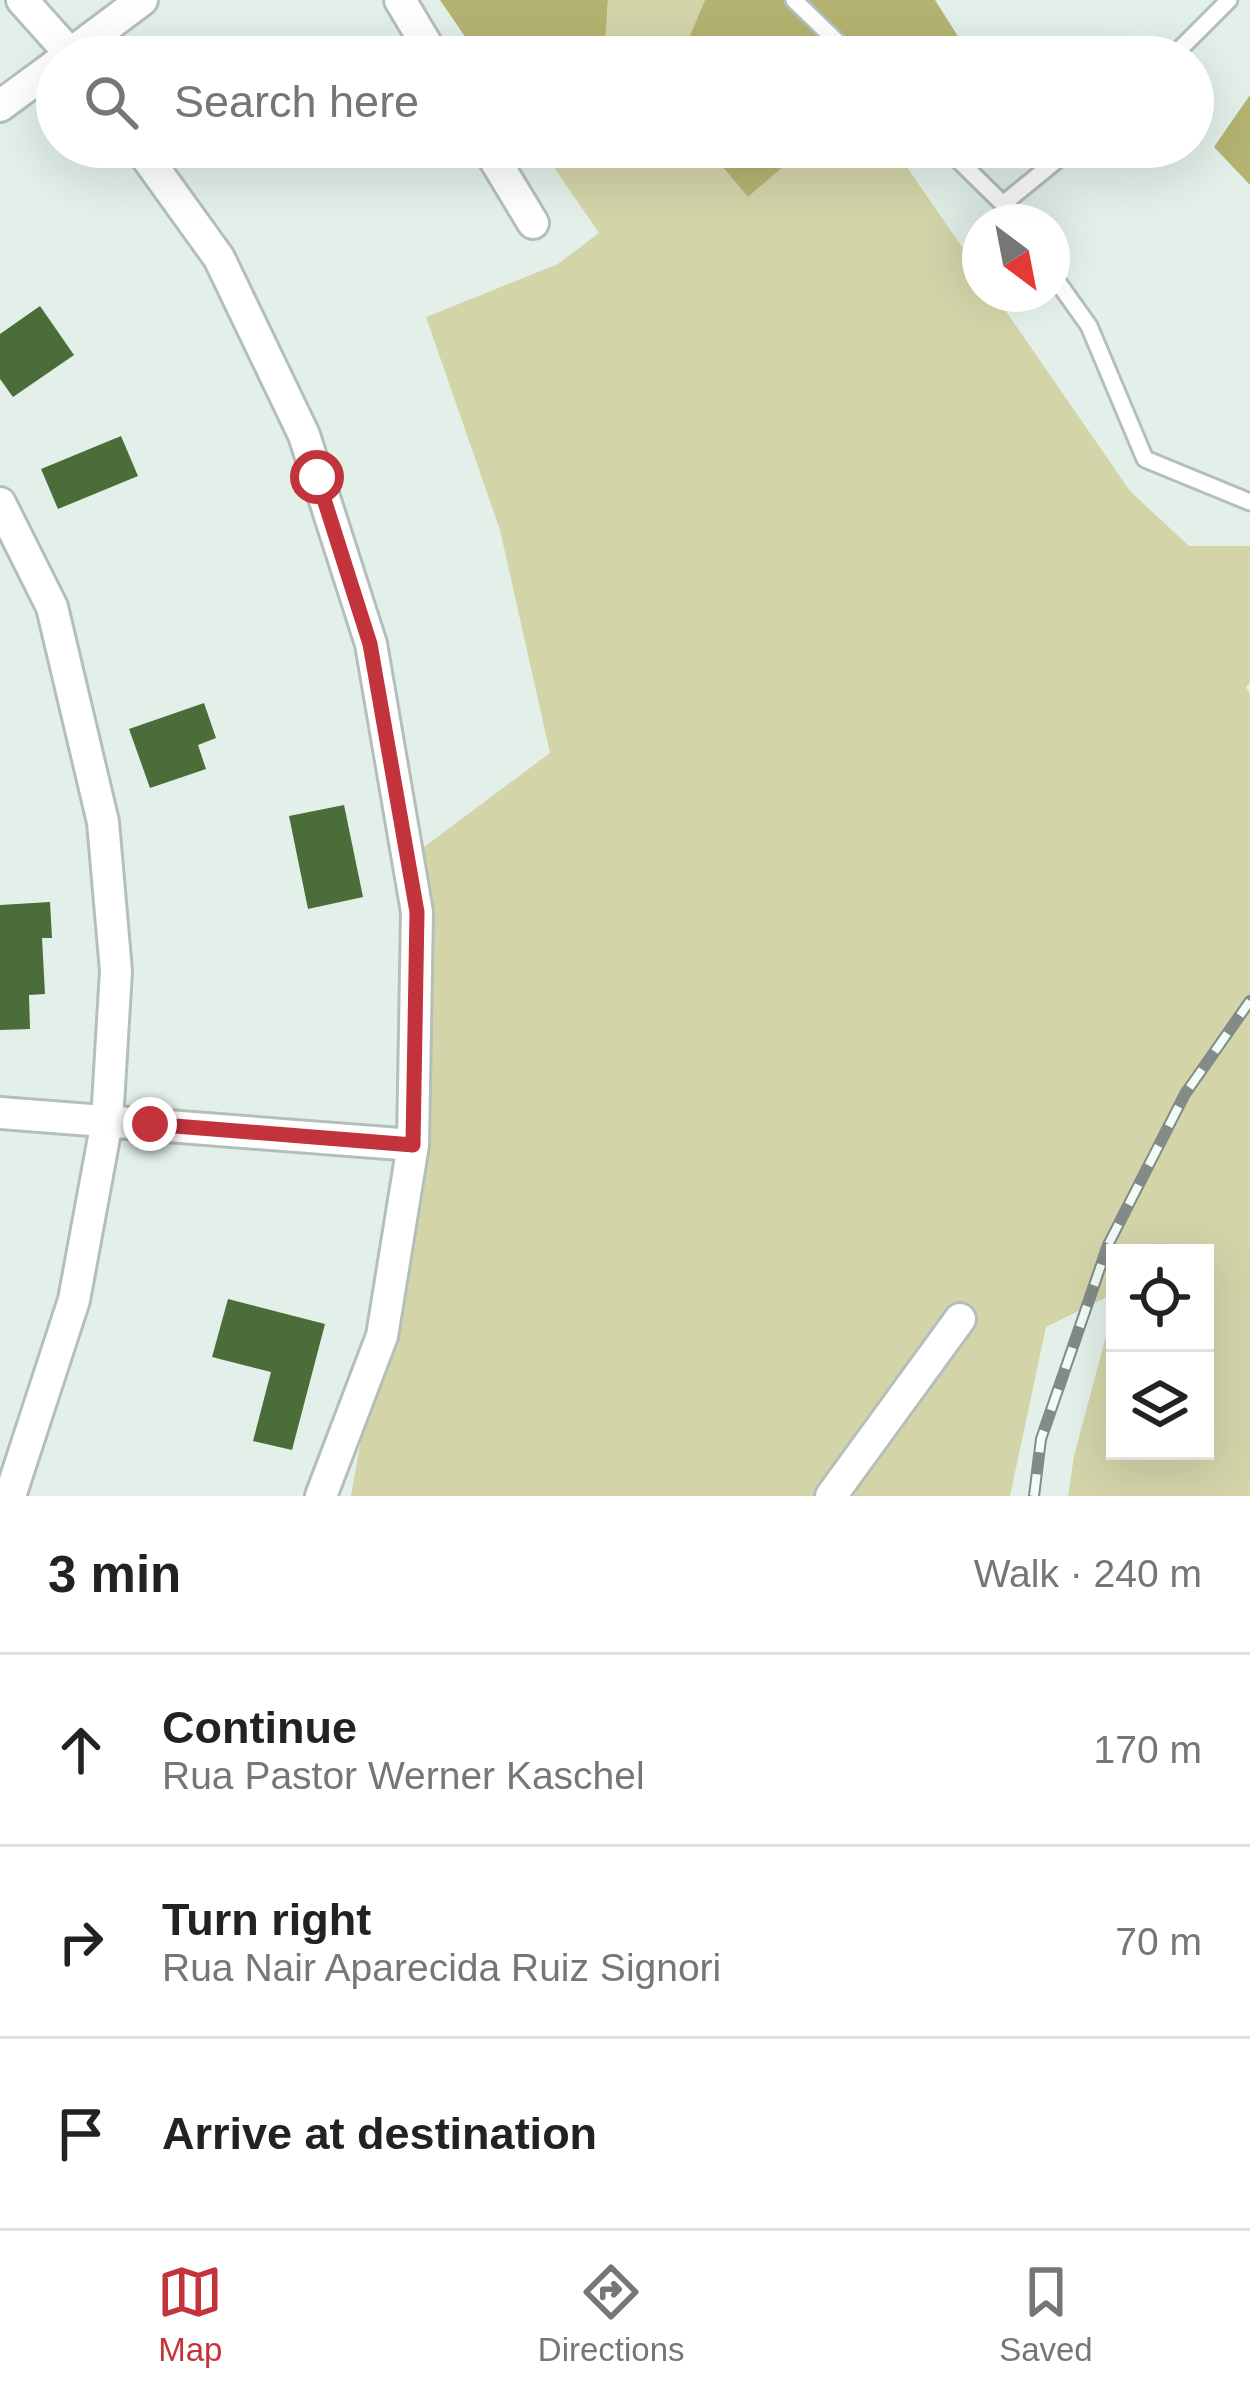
<!DOCTYPE html>
<meta charset="utf-8">
<style>
body{margin:0;font-family:Arial,sans-serif;background:#f2f2f2;color:#222}
.controls{position:absolute;right:36px;bottom:36px;display:grid;overflow:hidden;border-radius:0px;box-shadow:0 12px 48px #0002}
.controls button{width:108px;height:108px;display:grid;place-items:center;padding:0;border:0;border-bottom:3px solid #e0e0e0;background:#fff;color:#222;font:60px sans-serif}
.compass{position:absolute;left:962px;top:204px;width:108px;height:108px;border-radius:50%;background:#fff;box-shadow:0 12px 48px #0002;rotate:148deg}
.stop{position:absolute;width:36px;height:36px;margin:-27px;border:9px solid #c3333c;border-radius:50%;background:#fff}
.stop.end{background:#c3333c;border-color:#fff;box-shadow:0 3px 12px #0008}
.list{margin:0;padding:0;list-style:none}
h2{display:flex;justify-content:space-between;align-items:center;height:156px;margin:0;padding:0 48px;font-size:51px}
h2 small{font-size:39px;font-weight:400;color:#767676}
.list li{display:grid;grid-template-columns:78px 1fr auto;gap:36px;align-items:center;box-sizing:border-box;height:192px;padding:0 48px;border-top:3px solid #e0e0e0}
.list b{display:block;font-size:45px;white-space:nowrap}
.list p{margin:0;font-size:39px;white-space:nowrap;color:#767676}
.list em{font-size:39px;font-style:normal;color:#767676}
.icon{flex:none;width:66px;height:66px;fill:none;stroke:currentColor;stroke-width:2;stroke-linecap:round;stroke-linejoin:round}
.map{position:relative;flex:none;width:1250px;height:1496px;overflow:hidden}
.search{position:absolute;background:#fff;box-shadow:0 12px 48px #0002;left:36px;right:36px;top:36px;height:132px;display:flex;align-items:center;gap:30px;box-sizing:border-box;padding:0 42px;border-radius:66px;color:#767676;font-size:45px}
.sheet{height:732px;background:#fff}
nav{display:flex;justify-content:space-around;align-items:center;box-sizing:border-box;height:168px;border-top:3px solid #e0e0e0;background:#fff;font-size:33px;color:#767676}
nav a{display:grid;justify-items:center;gap:6px}
nav .on{color:#c3333c}
.map>svg:first-child{display:block}
</style>
<div class="map">
<svg width="1250" height="1496" viewBox="0 0 1250 1496">
<rect width="100%" height="100%" fill="#e2f0e9"/>
<path fill="#d4d4a9" d="M608,0H705L681,57H604Z
M540,147H706L748,197L806,147H893L980,273V294H994L1130,491L1189,546H1250V682L1246,687L1250,695V1496H1068L1074,1456L1115,1302V1451H1205V1253H1115V1293L1046,1327L1010,1496H351L413,1145L408,859L550,753L500,530L426,317L558,264L599,233Z"/>
<path fill="#b4b371" d="M440,0H608L604,57H479Z
M705,0H935L971,57H681Z
M1250,95V185L1214,147Z
M706,147H806L748,197Z"/>
<path fill="#4a6d3a" d="M40,306L74,355L13,397L0,379V334Z
M121,436L138,476L58,509L41,469Z
M204,703L216,738L198,745L206,769L150,788L129,729Z
M344,805L363,897L308,909L289,816Z
M50,902L52,938H42L45,994L29,995L30,1029L0,1030V905Z
M228,1299L325,1324L292,1450L253,1441L271,1372L212,1357Z"/>
<g fill="none" stroke-linecap="round" stroke-linejoin="round">
<defs>
<path id="lane" d="M794,0L853,57
M1172,57L1229,0
M945,147L1003,204L1015,222
M1003,204L1073,147
M1052,274L1089,326L1145,459L1250,502"/>
<path id="street" d="M22,0L73,57
M400,0L434,57
M66,57L142,0
M0,106L57,64
M139,147L219,258L304,435L371,644L417,912L413,1145L382,1336L321,1496
M487,147L533,223
M0,503L52,607L103,822L116,971L107,1121L74,1300L10,1496
M0,1113L413,1145
M831,1496L960,1319"/>
</defs>
<use href="#lane" stroke="#b3c0ba" stroke-width="21"/>
<use href="#street" stroke="#b3c0ba" stroke-width="36"/>
<use href="#lane" stroke="#fff" stroke-width="15"/>
<use href="#street" stroke="#fff" stroke-width="30"/>
<defs>
<path id="rail" d="M1034,1496L1041,1439L1108,1245L1185,1094L1250,1001"/>
</defs>
<use href="#rail" stroke="#828b87" stroke-width="12"/>
<use href="#rail" stroke="#f0fdf6" stroke-width="8" stroke-dasharray="22" stroke-linecap="butt"/>
</g>
<g fill="none" stroke-linecap="round" stroke-linejoin="round">
<path stroke="#c3333c" stroke-width="15" d="M150,1124L413,1145L417,912L370,644L317,477"/>
</g>
</svg>
<div class="controls">
<button><svg class="icon" aria-label="locate" viewBox="0 0 24 24"><circle cx="12" cy="12" r="6"/><path d="M12 2v4M12 18v4M2 12h4M18 12h4"/></svg></button>
<button><svg class="icon" aria-label="layers" viewBox="0 0 24 24"><path d="M12 4l9 5-9 5-9-5zM3 14l9 5 9-5"/></svg></button>
</div>
<svg class="compass" viewBox="-18 -18 36 36"><path d="M0-13l5 13h-10z" fill="#e53935"/><path d="M0 13l5-13h-10z" fill="#767676"/></svg>
<div class="stop" style="left:317px;top:477px"></div>
<div class="stop end" style="left:150px;top:1124px"></div>
<div class="search"><svg class="icon" aria-label="search" viewBox="0 0 24 24"><circle cx="10" cy="10" r="6"/><path d="M15 15l6 6"/></svg>Search here</div>
</div>
<section class="sheet">
<h2>3 min<small>Walk · 240 m</small></h2>
<ul class="list">
<li><svg class="icon" aria-label="ahead" viewBox="0 0 24 24"><path d="M12 20V5M6 11l6-6 6 6"/></svg><div><b>Continue</b><p>Rua Pastor Werner Kaschel</p></div><em>170 m</em></li>
<li><svg class="icon" aria-label="right" viewBox="0 0 24 24"><path d="M7 20v-9h11M14 6l5 5-5 5"/></svg><div><b>Turn right</b><p>Rua Nair Aparecida Ruiz Signori</p></div><em>70 m</em></li>
<li><svg class="icon" aria-label="arrive" viewBox="0 0 24 24"><path d="M6 21V4h12l-3 4 3 4H6"/></svg><div><b>Arrive at destination</b></div></li>
</ul>
</section>
<nav>
<a class="on"><svg class="icon" aria-label="map" viewBox="0 0 24 24"><path d="M3 6l6-2 6 2 6-2v14l-6 2-6-2-6 2zM9 4v14M15 6v14"/></svg>Map</a>
<a><svg class="icon" aria-label="directions" viewBox="0 0 24 24"><path d="M12 3l9 9-9 9-9-9zM9 14v-3h6M13 9l2 2-2 2"/></svg>Directions</a>
<a><svg class="icon" aria-label="saved" viewBox="0 0 24 24"><path d="M7 4h10v16l-5-4-5 4z"/></svg>Saved</a>
</nav>
